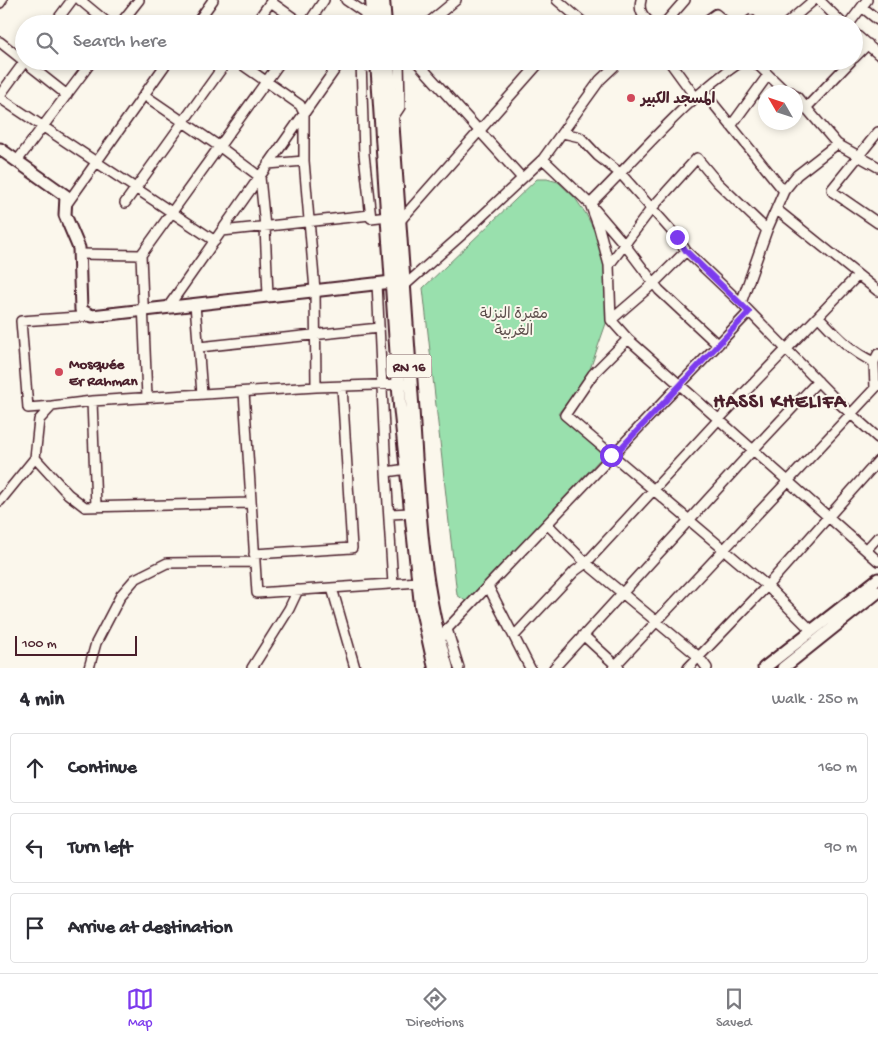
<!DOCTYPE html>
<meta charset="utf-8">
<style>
body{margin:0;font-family:"Gochi Hand","Playpen Sans Arabic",sans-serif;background:#f7f7f7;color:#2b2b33}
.compass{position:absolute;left:758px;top:85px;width:45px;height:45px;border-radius:50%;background:#fff;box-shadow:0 2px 8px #0003;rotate:309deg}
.scale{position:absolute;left:15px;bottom:12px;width:122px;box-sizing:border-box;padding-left:5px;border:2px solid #4a1f2b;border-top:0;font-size:14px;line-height:18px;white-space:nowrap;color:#4a1f2b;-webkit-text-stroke:4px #fbf7ec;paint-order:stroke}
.stop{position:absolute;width:15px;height:15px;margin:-11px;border:4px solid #7c3aed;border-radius:50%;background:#fff}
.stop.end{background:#7c3aed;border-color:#fff;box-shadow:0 1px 5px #0008}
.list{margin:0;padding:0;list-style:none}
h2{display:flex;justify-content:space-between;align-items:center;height:65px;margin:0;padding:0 20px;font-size:21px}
h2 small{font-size:16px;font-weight:400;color:#7c7c81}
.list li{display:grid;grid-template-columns:32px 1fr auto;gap:15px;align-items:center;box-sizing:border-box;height:70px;margin:0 10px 10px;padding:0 10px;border:1px solid #e1e1e2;border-radius:5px}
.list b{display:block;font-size:19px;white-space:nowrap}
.list em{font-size:16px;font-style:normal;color:#7c7c81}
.icon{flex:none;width:28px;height:28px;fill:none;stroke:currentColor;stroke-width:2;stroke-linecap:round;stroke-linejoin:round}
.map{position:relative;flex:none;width:878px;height:668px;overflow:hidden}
.search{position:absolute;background:#fff;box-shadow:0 2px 8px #0003;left:15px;right:15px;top:15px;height:55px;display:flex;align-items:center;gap:12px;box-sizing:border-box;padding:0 18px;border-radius:28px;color:#7c7c81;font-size:19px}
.sheet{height:305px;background:#fff}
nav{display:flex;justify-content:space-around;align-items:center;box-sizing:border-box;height:70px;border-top:1px solid #e1e1e2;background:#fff;font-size:14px;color:#7c7c81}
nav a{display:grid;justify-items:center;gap:2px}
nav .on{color:#7c3aed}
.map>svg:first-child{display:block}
</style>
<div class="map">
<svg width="878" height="668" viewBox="0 0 878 668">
<rect width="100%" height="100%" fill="#fbf7ec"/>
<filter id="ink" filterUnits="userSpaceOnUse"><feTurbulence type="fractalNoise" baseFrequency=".02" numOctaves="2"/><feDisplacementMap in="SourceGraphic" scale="10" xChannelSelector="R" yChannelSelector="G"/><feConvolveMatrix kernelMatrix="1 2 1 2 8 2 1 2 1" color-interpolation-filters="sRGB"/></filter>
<g filter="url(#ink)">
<path fill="#99e0ad" stroke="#72806c" d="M537,179H547L558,182L575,198L586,214L596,234L604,263L610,312L588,375L558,414L602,452V457L467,602L457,595L423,288Z"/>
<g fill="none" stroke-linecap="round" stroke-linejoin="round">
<defs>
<path id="street" d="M80,0L109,24
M346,0L374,19
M557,0L585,24
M641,0C638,11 643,16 651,24
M819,0L843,24
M271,2L302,24
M0,3L2,0
M862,7L878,20
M54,24L72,0
M120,24L139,0
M196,24L213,0
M255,24L272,0
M308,24L324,0
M363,24L366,13
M427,24L456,0
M664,24L685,0
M702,24L716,14L728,24
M746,24L751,20
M786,24L814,0
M849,24L867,0
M854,33L878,54
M0,42L24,61
M854,58L868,44
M24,61L67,95
M237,61L300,105L304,113V161L315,290L316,387
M361,61L364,154L371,218L388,216
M416,61L522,178
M669,61L696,98
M742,61C686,98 638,157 590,204L599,228L609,265L611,320L628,339L878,561
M754,61L786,92H791
M703,91L784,191
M0,95L25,61
M144,95L220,147L260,177L265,227L268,295
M796,96L837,144L878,167
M0,98L215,241
M806,108L851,61
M392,119L400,107L399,61
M731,126L768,75
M878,132L832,189L833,192L878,223
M563,133L580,137L598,156L621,174L677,237L686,251L741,303L841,405L878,438
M543,159L590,204L625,245L659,290L718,345
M17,161L92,61
M268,164L304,161
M125,203L227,61
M66,205L168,61
M776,209L878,291
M399,222L541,61
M222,231L370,215
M79,254L141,255
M609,265L652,208L697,158L717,182L767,230
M377,283L386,472L393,584
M404,286L465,232L543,159L600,80L620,61
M741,303L767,230L784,191L797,175L837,144
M195,304L202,394
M168,307L341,61
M819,317C836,335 851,352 874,362
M611,320L654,283L686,251
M628,339L593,374L565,415L767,586L812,631
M199,347L379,328
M875,388L874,362L878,354
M244,392L257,593L419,582
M147,397L141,255L281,61
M92,401L96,506
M52,406L28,408L21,321L92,316
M35,458L68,494L85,507L251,503
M386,472L407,469
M0,501L35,458L39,420L52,406L92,401L316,387L403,384
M390,514L411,513
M547,524L586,563L699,657L707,668
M866,550L878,537
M254,554L352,548L342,387
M488,586L530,668
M332,588L355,668
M447,629L459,668
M583,635L619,668
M514,636L575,571L586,563L719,419L858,275
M439,641L447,629L749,312
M89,668L96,643L121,595L135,579L167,563L255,562
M252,668L289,609L298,590
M554,668L753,450L818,381
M613,668L878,385
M688,668L767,586L878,461"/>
<path id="secondary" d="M0,149L66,196L65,215L79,248L81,310L92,316L392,282
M764,668L878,579
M783,668L878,592"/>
<path id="primary" d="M372,0L374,24
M383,0L385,24
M377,61L400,405L421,605L435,668
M388,61C396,175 404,288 412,402C418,490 420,583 447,668"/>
</defs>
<use href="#street" stroke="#4a1f2b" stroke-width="12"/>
<use href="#secondary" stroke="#4a1f2b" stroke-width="15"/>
<use href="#primary" stroke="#4a1f2b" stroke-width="16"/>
<use href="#street" stroke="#fbf7ec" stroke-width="9"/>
<use href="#secondary" stroke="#fbf7ec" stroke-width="11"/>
<use href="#primary" stroke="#fbf7ec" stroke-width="12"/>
</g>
</g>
<g fill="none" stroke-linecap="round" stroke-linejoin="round" filter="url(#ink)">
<path stroke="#7c3aed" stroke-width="6" d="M611,455L620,449L749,312L686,251L677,237"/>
</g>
<g fill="#d1495b" stroke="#fbf7ec" stroke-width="2">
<circle cx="631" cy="98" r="5"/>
<circle cx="59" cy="372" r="5"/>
</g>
<g text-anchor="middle" stroke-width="4" stroke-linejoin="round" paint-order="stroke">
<rect fill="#fbf7ec" stroke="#7f6065" stroke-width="1" x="386.5" y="354.5" width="45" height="23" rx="4"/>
<g font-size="14" font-weight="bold" fill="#4a1f2b">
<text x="409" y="371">RN 16</text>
</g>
<g font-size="15" font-weight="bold" fill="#4a1f2b" stroke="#fbf7ec" text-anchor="start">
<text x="641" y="103">المسجد الكبير</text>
<text x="69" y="368">Mosquée<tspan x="69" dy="17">Er Rahman</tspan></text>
</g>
<g font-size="15" fill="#5e4f4c" stroke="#fbf7ec">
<text x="514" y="318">مقبرة النزلة<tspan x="514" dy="17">الغربية</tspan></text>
</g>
<g font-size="20" font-weight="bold" letter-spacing="1" fill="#4a1f2b" stroke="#fbf7ec">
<text x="780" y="407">HASSI KHELIFA</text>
</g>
</g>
</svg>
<svg class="compass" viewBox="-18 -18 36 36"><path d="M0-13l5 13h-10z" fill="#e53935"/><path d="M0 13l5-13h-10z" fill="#7c7c81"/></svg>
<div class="scale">100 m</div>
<div class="stop" style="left:611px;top:455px"></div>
<div class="stop end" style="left:677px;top:237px"></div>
<div class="search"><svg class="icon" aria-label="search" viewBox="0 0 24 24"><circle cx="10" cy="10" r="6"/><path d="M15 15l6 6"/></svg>Search here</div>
</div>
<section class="sheet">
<h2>4 min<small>Walk · 250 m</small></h2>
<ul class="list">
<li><svg class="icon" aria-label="ahead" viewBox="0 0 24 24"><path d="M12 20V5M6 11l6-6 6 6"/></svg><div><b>Continue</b></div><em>160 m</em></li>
<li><svg class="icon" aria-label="left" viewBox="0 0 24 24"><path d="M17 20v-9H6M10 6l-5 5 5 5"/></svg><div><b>Turn left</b></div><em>90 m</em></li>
<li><svg class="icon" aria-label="arrive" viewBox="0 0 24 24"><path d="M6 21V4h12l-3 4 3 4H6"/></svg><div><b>Arrive at destination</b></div></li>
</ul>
</section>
<nav>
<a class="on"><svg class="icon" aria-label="map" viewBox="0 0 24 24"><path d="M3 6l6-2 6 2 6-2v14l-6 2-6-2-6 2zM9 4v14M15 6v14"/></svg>Map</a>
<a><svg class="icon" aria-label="directions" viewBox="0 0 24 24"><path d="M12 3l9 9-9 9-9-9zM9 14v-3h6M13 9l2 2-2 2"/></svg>Directions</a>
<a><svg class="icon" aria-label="saved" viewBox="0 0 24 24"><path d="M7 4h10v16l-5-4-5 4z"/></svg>Saved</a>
</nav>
